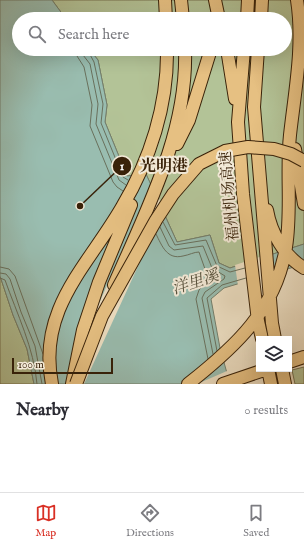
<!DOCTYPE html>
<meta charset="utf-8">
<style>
body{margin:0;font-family:"IM FELL English","Noto Serif SC",serif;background:#f7f7f7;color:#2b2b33}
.controls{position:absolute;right:12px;bottom:12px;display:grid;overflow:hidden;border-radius:0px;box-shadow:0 4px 16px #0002}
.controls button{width:36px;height:36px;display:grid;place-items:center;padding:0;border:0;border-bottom:1px solid #e1e1e2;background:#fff;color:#2b2b33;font:20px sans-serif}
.scale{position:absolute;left:12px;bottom:10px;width:101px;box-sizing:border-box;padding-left:4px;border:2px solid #392209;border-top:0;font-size:11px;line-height:14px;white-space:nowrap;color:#392209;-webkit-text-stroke:3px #f3ead8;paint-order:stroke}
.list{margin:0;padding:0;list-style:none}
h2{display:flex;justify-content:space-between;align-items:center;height:52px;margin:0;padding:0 16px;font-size:17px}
h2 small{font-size:13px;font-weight:400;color:#7c7c81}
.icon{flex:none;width:22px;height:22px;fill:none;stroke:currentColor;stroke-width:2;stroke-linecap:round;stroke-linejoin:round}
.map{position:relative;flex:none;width:304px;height:384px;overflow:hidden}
.search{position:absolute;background:#fff;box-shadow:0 4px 16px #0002;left:12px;right:12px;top:12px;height:44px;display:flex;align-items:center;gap:10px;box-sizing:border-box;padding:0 14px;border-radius:22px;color:#7c7c81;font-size:15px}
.sheet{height:108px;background:#fff}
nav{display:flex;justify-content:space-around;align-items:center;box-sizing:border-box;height:56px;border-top:1px solid #e1e1e2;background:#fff;font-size:11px;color:#7c7c81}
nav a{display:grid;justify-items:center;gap:2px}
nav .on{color:#d93025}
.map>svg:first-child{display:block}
</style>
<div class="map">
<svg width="304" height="384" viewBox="0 0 304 384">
<rect width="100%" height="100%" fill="#eddfc3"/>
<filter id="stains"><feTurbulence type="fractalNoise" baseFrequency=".005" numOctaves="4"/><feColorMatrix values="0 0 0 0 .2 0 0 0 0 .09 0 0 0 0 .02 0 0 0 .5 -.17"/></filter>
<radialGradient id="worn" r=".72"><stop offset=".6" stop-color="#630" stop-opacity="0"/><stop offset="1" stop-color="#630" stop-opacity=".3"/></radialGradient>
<path fill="#b3c397" stroke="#767250" d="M52,0H293L304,13V244L230,268L219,263L210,235L177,242L146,174L127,176L105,122L107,105L98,60L89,49H285V19H66Z
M0,276L13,315L27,349L34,384H0Z
M304,367V384H295L292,370Z"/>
<path fill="#99bdb0" stroke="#737f6d" d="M0,0H52L66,19H19V49H89L98,60L107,105L105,122L127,176L146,174L177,242L210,235L219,263L230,268L304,244V264L224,288L211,299L220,348L230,384H34L27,349L13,315L0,276Z"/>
<path fill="#eddfc3" d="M152,182L160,201L153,214L162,205L167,215L145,251L84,384H70L91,322Z
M272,253L275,276L238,286L235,265Z
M227,371H229L232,384H197Z"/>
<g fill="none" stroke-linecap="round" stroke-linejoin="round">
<path stroke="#69705c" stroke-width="1" d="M76,49L77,56L84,67L92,105L90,126L113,182L117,187L123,191
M82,49L83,55L90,64L98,104L96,124L119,180L126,185
M87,49L94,62L103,104L101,123L123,177L128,180
M163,222L175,245L206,240L217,266L230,272L245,268
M160,227L169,246L174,250L203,246L212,268L225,276L224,279L205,292L202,298L213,354
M156,234C162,246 167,260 183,256C189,255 194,252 199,252L205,269L212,277L199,290L196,299L208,359
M0,267L9,269L15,276L43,354
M0,273L6,274L10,279L21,312L35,346L42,384
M0,278L5,280C17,314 34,348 37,384
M217,351L207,298L222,285L246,278"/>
<defs>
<path id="highway" d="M165,0L166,19
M181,0L183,19
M215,0L219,19
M247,19L248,0
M261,19L262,0
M227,49L235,99
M244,49L238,122L243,194L258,321L262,339
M258,49L254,107L272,323L275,339
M177,144L189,120L211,49
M295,149L304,204
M267,210C271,233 284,256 304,268
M114,285C146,211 188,132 185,49
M289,362L304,357
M268,369L271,384
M282,369L285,384
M52,384C37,309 88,266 122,207C150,160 168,105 167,49
M72,384L83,330L99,282L131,205
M188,384C235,347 276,310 286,247C292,210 286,172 290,135C295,90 304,45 297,0
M223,384L267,369"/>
</defs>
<use href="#highway" stroke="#392209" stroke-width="14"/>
<use href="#highway" stroke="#e6c082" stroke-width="12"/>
<defs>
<path id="highway-bridge" d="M76,384L102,316L156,220L173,194L199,164L225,151L248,147L274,149L291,154L304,161"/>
</defs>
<use href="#highway-bridge" stroke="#392209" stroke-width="14" stroke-linecap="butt"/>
<use href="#highway-bridge" stroke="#e6c082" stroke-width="12"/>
</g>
<g text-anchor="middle" stroke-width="4" stroke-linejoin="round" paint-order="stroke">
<g font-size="15" fill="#392209" stroke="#f3ead8">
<text transform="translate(229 196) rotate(-95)" y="5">福州机场高速</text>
</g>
<g font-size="16" font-style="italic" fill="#56503b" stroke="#f3ead8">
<text transform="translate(195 281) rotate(-18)" y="6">洋里溪</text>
</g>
</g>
<path fill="none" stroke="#392209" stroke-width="1.5" d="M80 206L122 166"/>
<g fill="#392209" stroke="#f3ead8" stroke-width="1.5">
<circle cx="80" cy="206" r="4"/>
<circle cx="122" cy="166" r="10"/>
</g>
<g font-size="12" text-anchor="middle" font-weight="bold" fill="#fff">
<text x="122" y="170">1</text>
</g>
<g font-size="16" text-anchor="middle" font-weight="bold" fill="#392209" stroke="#f3ead8" stroke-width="4" stroke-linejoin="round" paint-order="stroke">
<text x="164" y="171">光明港</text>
</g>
<rect width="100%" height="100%" filter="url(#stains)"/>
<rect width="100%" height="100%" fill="url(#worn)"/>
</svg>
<div class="controls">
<button><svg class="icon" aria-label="layers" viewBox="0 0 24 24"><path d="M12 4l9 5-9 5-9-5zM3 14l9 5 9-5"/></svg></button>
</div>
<div class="scale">100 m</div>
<div class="search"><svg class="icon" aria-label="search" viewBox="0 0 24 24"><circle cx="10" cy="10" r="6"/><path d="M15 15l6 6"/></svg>Search here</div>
</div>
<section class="sheet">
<h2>Nearby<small>0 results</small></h2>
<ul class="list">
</ul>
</section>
<nav>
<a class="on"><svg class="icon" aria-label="map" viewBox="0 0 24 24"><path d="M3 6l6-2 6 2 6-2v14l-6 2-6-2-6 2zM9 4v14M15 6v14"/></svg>Map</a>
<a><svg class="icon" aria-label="directions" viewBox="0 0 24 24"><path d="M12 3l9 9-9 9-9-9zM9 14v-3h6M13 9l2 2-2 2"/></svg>Directions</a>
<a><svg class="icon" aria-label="saved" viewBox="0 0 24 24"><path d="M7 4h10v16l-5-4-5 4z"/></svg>Saved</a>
</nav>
